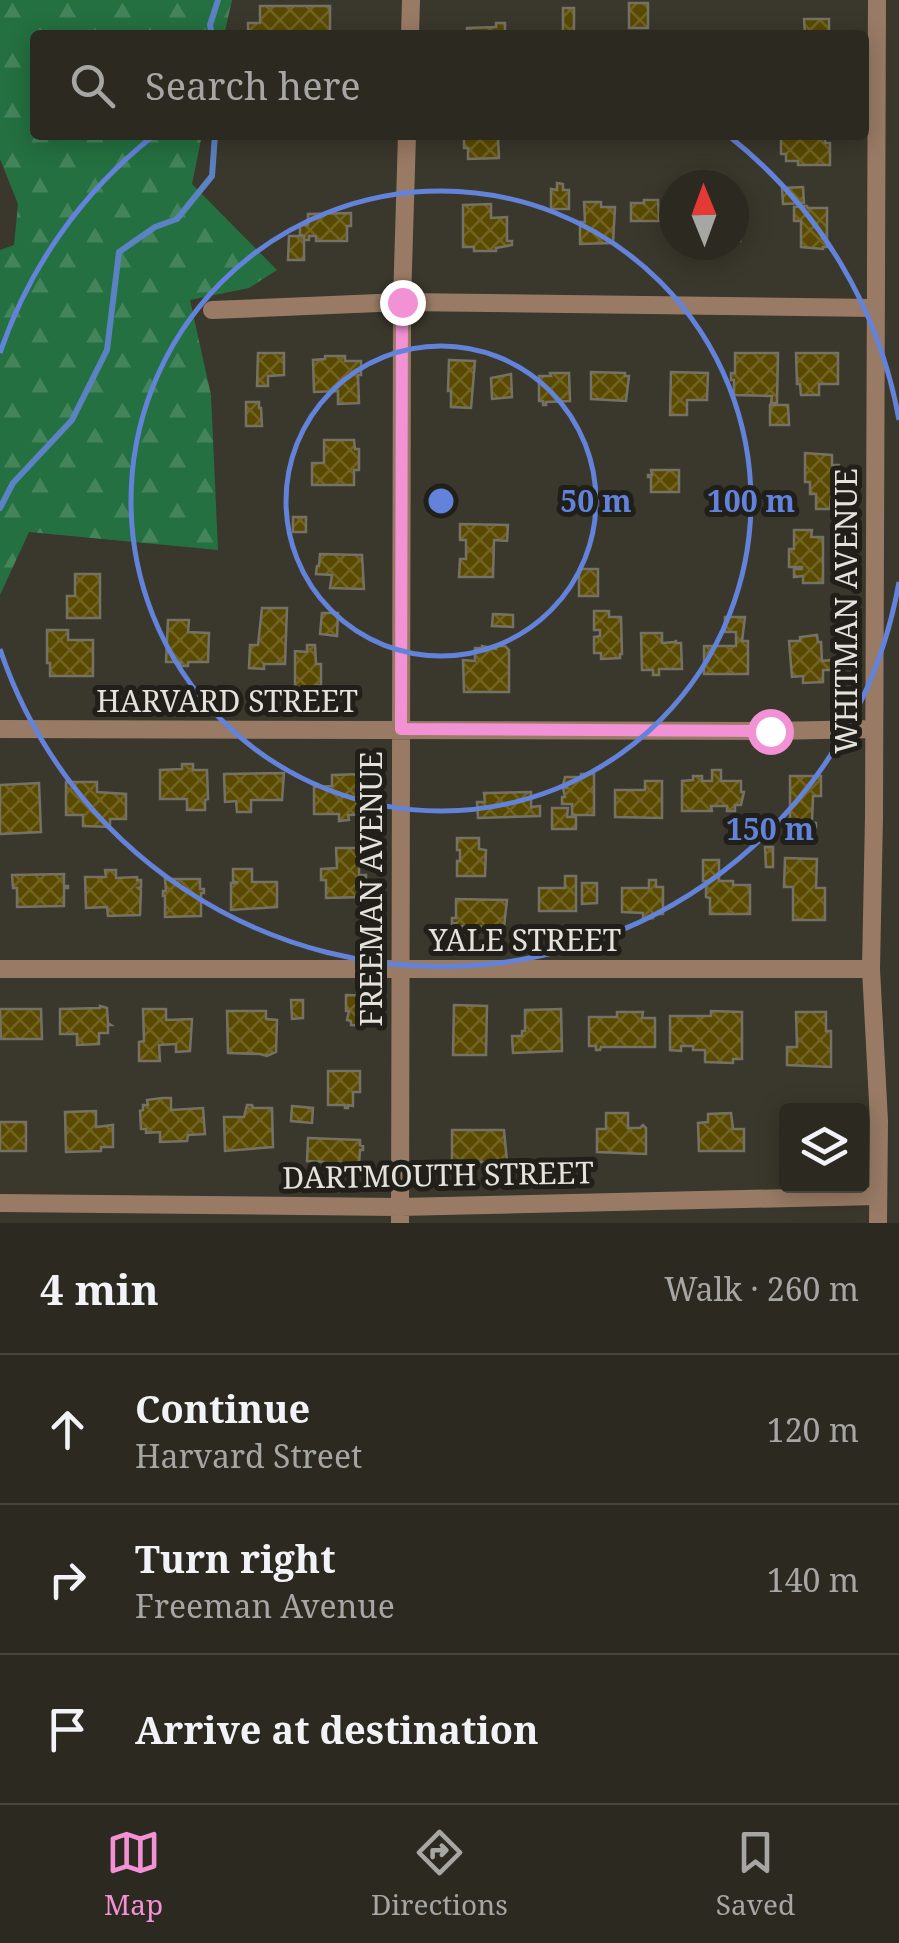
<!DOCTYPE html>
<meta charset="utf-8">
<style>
body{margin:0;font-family:"Noto Serif",serif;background:#38352e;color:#f1f3f6}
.controls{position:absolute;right:30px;bottom:30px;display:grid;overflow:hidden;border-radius:10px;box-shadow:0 5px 25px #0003}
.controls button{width:90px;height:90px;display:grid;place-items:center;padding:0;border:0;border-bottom:2px solid #48453f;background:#2c2921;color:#f1f3f6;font:50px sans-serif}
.compass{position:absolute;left:659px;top:170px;width:90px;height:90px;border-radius:50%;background:#2c2921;box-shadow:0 5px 25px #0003;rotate:359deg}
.stop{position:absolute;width:30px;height:30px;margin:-22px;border:8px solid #f391d5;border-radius:50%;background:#fff}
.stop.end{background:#f391d5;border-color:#fff;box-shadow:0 2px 10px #0008}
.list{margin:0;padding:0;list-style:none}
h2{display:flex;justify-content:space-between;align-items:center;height:130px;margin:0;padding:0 40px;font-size:42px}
h2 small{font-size:32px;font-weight:400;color:#a6a6a5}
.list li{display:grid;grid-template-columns:65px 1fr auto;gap:30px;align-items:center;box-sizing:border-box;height:150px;padding:0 40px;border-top:2px solid #48453f}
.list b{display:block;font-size:38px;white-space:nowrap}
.list p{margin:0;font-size:32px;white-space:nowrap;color:#a6a6a5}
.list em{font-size:32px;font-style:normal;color:#a6a6a5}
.icon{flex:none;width:55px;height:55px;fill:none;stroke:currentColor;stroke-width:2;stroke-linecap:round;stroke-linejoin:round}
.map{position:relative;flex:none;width:899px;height:1223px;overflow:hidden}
.search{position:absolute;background:#2c2921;box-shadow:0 5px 25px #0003;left:30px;right:30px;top:30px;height:110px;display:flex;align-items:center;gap:25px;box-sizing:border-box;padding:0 35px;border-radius:10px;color:#a6a6a5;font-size:38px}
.sheet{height:580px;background:#2c2921}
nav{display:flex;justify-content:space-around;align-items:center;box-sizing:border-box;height:140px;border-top:2px solid #48453f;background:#2c2921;font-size:28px;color:#a6a6a5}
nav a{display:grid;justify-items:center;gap:5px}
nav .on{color:#f391d5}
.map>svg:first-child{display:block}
</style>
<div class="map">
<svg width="899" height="1223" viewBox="0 0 899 1223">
<defs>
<pattern id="forest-firs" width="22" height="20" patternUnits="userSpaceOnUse" patternTransform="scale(2.5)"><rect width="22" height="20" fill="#247040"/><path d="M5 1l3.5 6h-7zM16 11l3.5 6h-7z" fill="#44845b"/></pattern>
<pattern id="building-cross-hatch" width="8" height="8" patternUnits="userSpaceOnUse" patternTransform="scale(2.5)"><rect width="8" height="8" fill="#594a00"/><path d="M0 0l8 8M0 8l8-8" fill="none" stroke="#716425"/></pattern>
</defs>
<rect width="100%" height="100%" fill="#3a372c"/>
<path fill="url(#forest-firs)" d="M0,0H232L224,35H35V135H202L192,184L277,270L249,288L190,300L211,395L218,550L29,532L0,595V250L14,245L18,204L0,159Z"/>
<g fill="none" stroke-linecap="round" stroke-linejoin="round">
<path stroke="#5b82c2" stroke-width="6" d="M212,35L210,25L218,0
M0,508L13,483L72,420L107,350L119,252L155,227L177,219L212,176L215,135"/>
</g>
<path fill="url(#building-cross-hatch)" stroke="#757265" stroke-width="2.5" d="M629,3H648V28H629Z
M260,6H330V35H260V33H248V23H260Z
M563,8H574V32H563Z
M804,19H829V35H805Z
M496,23H505V35H467V28L496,27Z
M464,135H511V138H498L499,158L468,159V148H464Z
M784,135H825V143H830V165H798V161H786V154H781V138Z
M557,183L563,184V190H569V209H551V189L557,190Z
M803,187L804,203L783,204L782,188Z
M644,200H658L659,221H631V203H644Z
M584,202H601V207H615L613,243L580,244V222H585Z
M734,202H736V216H740V241H734Z
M491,204V218L507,217V241H512V245L496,248V251H474V247H463V205Z
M805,206H807L808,208H827V247H823V249L801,247V221H794V207Z
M351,213V226H347V241H316V236H309V240H304V236L300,235V225H308V214Z
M289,236H304V260H288Z
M258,353H284V375L268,376V386H257Z
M735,353H778L777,403H771L772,396L734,395V380H731V373H735Z
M796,353H838V384H819V395H801L800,384H797Z
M325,356H345V361H361V375H358L359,403L338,404V391L314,392L313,360L325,359Z
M449,360L475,361L471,408L451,407V391H448Z
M591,372L625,373V376H629L626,401L591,399Z
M671,372L708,373L707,400H687V415H670Z
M550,373H569L570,401L546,402V405H543V401H539V376H551Z
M511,374L512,397L492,399L491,378Z
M246,402H259V408H261L262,426H246Z
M770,405H788L789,425H770Z
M324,440H354L355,449H359V470H354V485H312V463H324Z
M805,453L832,455V465H839L840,472H835V477H833L830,509H816V494H810V482H805Z
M651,470H679V492H651V477H648V475H652Z
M293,517H306V532H293Z
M460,524L508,525L507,541L494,540L493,577H459L460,559H466V540H460Z
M794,530H812L811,537H823V583H803V576L794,577V569H802V567H789V549H794Z
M320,554L362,555L364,589L330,588L332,575L316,574L317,566H319Z
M579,569H598V596H579Z
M75,574H100V618H67V596H75Z
M262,608H287L285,664H264V669L249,668L250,645H258Z
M594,611H609V617H621L622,654H620V658L601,659V653H594V637L600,636V630H594Z
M322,613H338L337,636L320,634Z
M493,614L513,615V627L492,626Z
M725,617H745L742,641H748V674H704V646H736V632H725Z
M168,620H189L188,632L209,633L208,662H188V666H180L181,662H166Z
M47,630H68V640H93V676H50V663H47Z
M641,633H662V643L675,642L676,640V643H681L682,669H659V675H653V670H642Z
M817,635L818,642H821L822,661L832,660V670H823V682L803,683V676L792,677L789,641H800V637Z
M307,645H315L316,664H321V685L295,688V651L307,652Z
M482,646L496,649L497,646H505L509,650V692H464L463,660L475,661V648H482Z
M182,764H193V770H207L208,799L205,800V810H187V799H160V770L182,769Z
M712,770H721V781H741V792H744L741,805H735V811H727V806H711L712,811H682V781L693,780V776H702V781H712Z
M284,773L282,800H251V812H237L236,801L225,802L224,774Z
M362,774V796H380V814L348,815L349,820L339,821V814H314V787L332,786V775Z
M581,774H594V815H572V804H562V797H565L563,788H567V785H563L565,777H581Z
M790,776H821V796H813L812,822L816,823V827H813L812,843L790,841Z
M645,781H662V818L615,817V790H645Z
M66,782H97V792L126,794V819H110V827L83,826V815H66Z
M39,783L41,832L0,834V785Z
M531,792V807L540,806V816L478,818L477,802H485L484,793Z
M552,808H568L567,817H576V829H552Z
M457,838H479V849L486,850L485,876H457V861H460V850H457Z
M765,847H773V867H766Z
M336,848H363V861H359V875H366V897L326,898V880H321V869L337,868Z
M785,858L817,859L816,888H825V920H793V887H784Z
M703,860H719V881H733V885H750V914H710V898L706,897V881H703Z
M233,869H252V882H277V907L231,910V883H238L233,881Z
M105,870H116V878L137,877V880H141V887L138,888L141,890L140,915L108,916L107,907L86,908L85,877H106Z
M64,874V886H68V888H64V906L17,907V888H13L12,875Z
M565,876H576V911H539V888H565Z
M165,879H200V889H204V893H201V916L165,917V896H163V891H166Z
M649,880H656V887H663V914H653V918L643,919V913L622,912V888H649Z
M582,883H597V903L582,904Z
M456,899L507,900L504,927L456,926V923L452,924V918H456Z
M346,995L374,996L373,1026L351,1025V1021L347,1020L349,1011H346Z
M291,1000H303V1018L292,1019Z
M454,1005L487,1006L486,1055H453Z
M100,1006L107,1008L108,1023L111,1025H108V1033H99V1044L77,1045V1034H60V1009L100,1008Z
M0,1009H41L42,1039H1Z
M143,1009H166V1020L192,1019L190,1051L176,1052V1044L159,1045L160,1061H139V1042L144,1041Z
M561,1009L562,1051L513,1053L512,1036H522V1031H525V1010Z
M227,1011H266V1019L277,1020L276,1052L267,1056L260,1054L228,1053Z
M711,1011L742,1012V1059H733V1063L705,1062V1050H693V1046H681V1051L670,1050V1016H711Z
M617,1012H643L642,1018H655V1047H601L600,1050H596V1046H589V1017H617Z
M796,1012H826V1031H831V1067L787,1065V1047H797Z
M328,1071H360V1092H353V1106L348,1105V1108H345V1105H328Z
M162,1098H171V1110L203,1108L205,1134L188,1135L187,1141L160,1142V1132L146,1133V1129H141L140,1111L143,1110V1105H148L147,1100Z
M247,1105H252L253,1108H272L273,1147L225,1151L224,1117H244Z
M292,1106L313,1108L312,1123L291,1121Z
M96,1111V1127L113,1125V1147H101V1151L66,1152L65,1112Z
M606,1113H628V1128H640L643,1125L646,1128V1154L597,1152V1129H606Z
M731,1113L733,1129H744V1151H699L698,1123L708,1122V1114Z
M0,1122H26V1151H0Z
M452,1130H504L507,1162H452Z
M308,1138L360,1140V1145L363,1146V1150H360L359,1164L307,1161Z"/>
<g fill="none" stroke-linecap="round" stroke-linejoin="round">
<path stroke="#997b65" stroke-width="18" d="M877,0L874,816L871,969L879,1121L878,1223
M410,35L411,0
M212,310L402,302L875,308
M0,729L770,731L874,729
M0,969H871
M0,1203L399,1207L877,1196
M400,1223L402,302L407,135"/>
</g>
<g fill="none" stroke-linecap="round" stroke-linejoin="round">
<path stroke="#f391d5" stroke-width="12" d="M402,302L401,729L770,731"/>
</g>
<g fill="none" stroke="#6382d9" stroke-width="5">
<circle cx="441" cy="501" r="155"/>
<circle cx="441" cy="501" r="310"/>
<path d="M899 582A465 465 0 0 1 0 649M0 353A465 465 0 0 1 152 137M730 137A465 465 0 0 1 899 420"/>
</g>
<g text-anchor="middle" stroke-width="10" stroke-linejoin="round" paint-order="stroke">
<g font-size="30" fill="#e4e2db" stroke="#201f19">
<text transform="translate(847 611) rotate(-90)" y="10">WHITMAN AVENUE</text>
<text x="227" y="712">HARVARD STREET</text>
<text transform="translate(372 889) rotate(-90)" y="10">FREEMAN AVENUE</text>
<text x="525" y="951">YALE STREET</text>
<text transform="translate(438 1176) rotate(-1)" y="10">DARTMOUTH STREET</text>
</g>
</g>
<circle cx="441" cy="501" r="15" fill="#6382d9" stroke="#201f19" stroke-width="5"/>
<g font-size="30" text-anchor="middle" font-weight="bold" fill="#6382d9" stroke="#201f19" stroke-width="10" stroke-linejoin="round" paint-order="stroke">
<text x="596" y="512">50 m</text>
<text x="751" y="512">100 m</text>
<text x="770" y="840">150 m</text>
</g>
</svg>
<div class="controls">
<button><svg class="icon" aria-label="layers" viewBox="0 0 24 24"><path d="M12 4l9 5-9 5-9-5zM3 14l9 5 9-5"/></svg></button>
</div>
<svg class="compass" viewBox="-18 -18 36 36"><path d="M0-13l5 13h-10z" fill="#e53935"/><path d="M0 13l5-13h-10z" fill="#a6a6a5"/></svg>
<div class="stop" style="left:770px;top:731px"></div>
<div class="stop end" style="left:402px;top:302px"></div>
<div class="search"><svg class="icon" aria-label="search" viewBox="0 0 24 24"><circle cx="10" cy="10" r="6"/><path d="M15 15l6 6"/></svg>Search here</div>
</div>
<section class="sheet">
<h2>4 min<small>Walk · 260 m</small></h2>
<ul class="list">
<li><svg class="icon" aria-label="ahead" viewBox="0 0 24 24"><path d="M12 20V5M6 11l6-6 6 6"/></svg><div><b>Continue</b><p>Harvard Street</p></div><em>120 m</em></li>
<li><svg class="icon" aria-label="right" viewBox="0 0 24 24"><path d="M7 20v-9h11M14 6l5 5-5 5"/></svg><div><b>Turn right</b><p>Freeman Avenue</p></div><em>140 m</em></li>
<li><svg class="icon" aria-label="arrive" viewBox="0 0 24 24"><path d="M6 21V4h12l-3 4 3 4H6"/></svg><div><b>Arrive at destination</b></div></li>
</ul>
</section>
<nav>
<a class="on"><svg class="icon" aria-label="map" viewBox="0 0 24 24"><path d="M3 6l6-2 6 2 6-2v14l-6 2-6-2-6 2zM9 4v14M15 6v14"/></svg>Map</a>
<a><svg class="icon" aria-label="directions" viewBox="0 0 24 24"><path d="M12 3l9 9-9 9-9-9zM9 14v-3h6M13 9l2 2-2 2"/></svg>Directions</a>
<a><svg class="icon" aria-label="saved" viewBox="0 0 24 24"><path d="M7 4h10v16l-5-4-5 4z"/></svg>Saved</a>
</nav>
